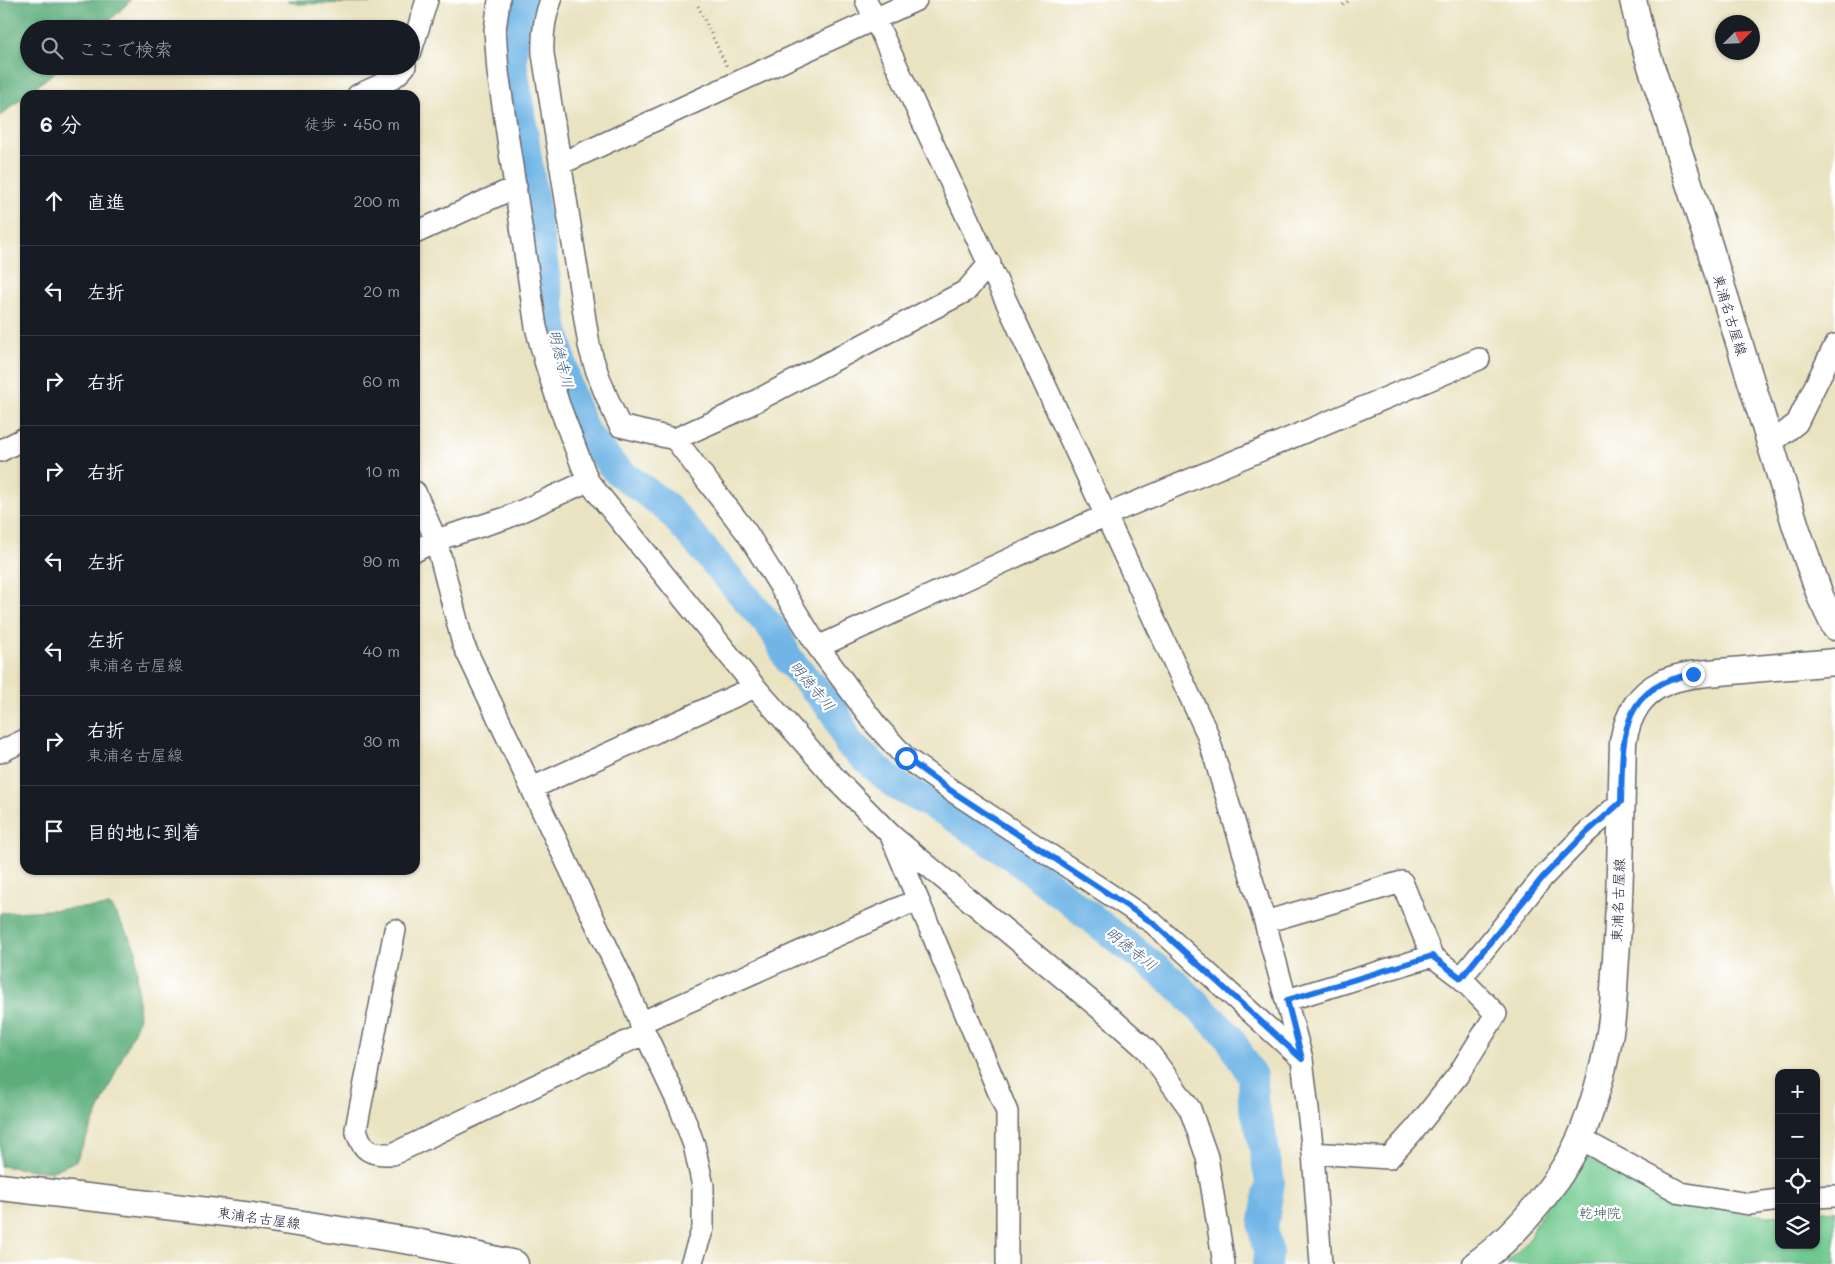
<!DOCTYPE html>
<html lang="ja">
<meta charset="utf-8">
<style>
body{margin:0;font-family:Mali,"Klee One",sans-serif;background:#242831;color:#f1f3f6}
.controls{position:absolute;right:15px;bottom:15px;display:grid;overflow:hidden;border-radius:10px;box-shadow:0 1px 4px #0004}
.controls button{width:45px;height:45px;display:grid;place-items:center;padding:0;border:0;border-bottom:1px solid #363941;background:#171b24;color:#f1f3f6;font:25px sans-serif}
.compass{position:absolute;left:1715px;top:15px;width:45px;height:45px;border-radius:50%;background:#171b24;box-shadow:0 1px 4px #0004;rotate:66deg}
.stop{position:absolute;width:15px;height:15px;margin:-11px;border:4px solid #1a73e8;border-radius:50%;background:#fff}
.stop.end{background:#1a73e8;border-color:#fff;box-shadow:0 1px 5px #0008}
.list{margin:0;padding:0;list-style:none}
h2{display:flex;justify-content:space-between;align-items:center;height:65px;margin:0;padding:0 20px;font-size:21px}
h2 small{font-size:16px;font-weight:400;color:#9ea1a6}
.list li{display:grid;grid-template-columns:32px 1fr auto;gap:15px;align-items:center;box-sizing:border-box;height:90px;padding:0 20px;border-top:1px solid #363941}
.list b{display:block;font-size:19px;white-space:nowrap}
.list p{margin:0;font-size:16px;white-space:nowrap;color:#9ea1a6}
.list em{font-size:16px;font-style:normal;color:#9ea1a6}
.icon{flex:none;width:28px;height:28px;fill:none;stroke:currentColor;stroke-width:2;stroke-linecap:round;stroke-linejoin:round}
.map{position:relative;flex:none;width:1835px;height:1264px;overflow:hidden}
.search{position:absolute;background:#171b24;box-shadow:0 1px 4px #0004;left:20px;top:20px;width:400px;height:55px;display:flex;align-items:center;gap:12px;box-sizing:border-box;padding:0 18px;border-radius:28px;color:#9ea1a6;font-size:19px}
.panel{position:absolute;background:#171b24;box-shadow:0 1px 4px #0004;left:20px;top:90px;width:400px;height:785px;border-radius:15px}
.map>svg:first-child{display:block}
</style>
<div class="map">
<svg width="1835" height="1264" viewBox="0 0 1835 1264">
<rect width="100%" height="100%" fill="#fff"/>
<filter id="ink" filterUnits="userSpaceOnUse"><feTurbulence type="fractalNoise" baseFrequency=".02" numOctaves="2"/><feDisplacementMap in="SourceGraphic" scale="10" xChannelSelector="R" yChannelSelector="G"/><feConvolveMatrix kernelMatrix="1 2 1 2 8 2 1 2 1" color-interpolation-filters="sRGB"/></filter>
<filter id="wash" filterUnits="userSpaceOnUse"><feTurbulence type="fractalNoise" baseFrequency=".0096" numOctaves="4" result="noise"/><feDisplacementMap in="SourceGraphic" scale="20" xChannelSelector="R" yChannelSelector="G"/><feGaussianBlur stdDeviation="1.12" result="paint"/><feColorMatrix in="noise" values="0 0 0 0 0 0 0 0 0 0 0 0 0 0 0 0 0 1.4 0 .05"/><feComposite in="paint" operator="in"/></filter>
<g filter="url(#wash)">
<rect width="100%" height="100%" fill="#eae3c1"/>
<path fill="#71c98f" stroke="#4a7665" d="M1579,1138L1690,1207L1769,1216L1779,1215V1245H1816V1212L1835,1210V1264H1506L1528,1241Z"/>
<path fill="#5cad7a" stroke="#3f685a" d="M0,0H131L101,29H29V66H62L0,116Z
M287,0H376L373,3L298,4Z
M111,906L136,949L139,1020L76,1161L51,1172L0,1166V913Z"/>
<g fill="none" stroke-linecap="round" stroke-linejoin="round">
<path stroke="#70b5e6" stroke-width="30" d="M528,0L514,24L512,61L553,326L568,389L584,431L616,470L667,507L775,632L789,660L835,712L849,744L897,786L948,813L1011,855L1176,984L1229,1037L1252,1076L1253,1103L1260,1127L1270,1182L1263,1227L1268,1253L1267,1264"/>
</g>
</g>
<g filter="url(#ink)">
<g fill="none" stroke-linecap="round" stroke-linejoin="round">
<defs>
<path id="minor" d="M499,0L495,30L498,72L536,327L545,361L559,405L588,481L755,687L836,779L891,835L1110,1017L1147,1050L1190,1109L1207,1157L1224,1264
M551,0C544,18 542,34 543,54L589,345C596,374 607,399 620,426L675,439L731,414L966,291L990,263
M866,0L1207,733L1265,922L1302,1059L1313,1153L1321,1264
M411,51L427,0
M358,95C375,87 393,82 405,66
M560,164L916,0
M415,233L516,187
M675,439L747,533L818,647L876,725L906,758L951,790L1153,923L1302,1059
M1770,444L1797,423L1835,345
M0,451L25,438
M415,492L436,540L463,644L627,989L645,1033L680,1107L694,1145L703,1186V1228L691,1264
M415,551L436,540L506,518L588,481
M818,647L1106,515L1479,359
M0,752L25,740
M532,788L755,687
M892,838L1007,1112V1264
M1265,922L1402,882L1432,956L1461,978
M395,930L356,1129C362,1151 370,1155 393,1154L645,1033
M1287,1000L1432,956
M640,1023L917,900
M1579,1138L1681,1193L1749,1204L1779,1200
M1313,1153L1389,1158L1417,1127L1458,1075L1496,1014L1461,978L1543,877L1585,834L1621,802
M1816,1197L1835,1196"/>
<path id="major" d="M1633,0L1641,35L1708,242L1797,530L1821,598L1835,627
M0,1187L252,1216L416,1242L515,1264
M1476,1264C1518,1234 1565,1177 1584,1129C1596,1096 1606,1061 1611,1026C1614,1004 1614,981 1616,958C1621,886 1621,814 1623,742C1635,672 1686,675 1744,670C1774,667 1805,665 1835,662"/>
</defs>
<use href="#minor" stroke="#68666a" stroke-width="24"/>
<use href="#major" stroke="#68666a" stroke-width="29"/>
<path stroke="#68666a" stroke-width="3" stroke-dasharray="1 4" stroke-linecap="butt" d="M1343,5L1350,0
M698,6L727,67"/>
<use href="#minor" stroke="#fff" stroke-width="21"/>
<use href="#major" stroke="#fff" stroke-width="26"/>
</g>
</g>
<g fill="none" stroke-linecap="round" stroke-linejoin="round" filter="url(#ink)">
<path stroke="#1a73e8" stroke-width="6" d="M906,758L950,790L1153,923L1302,1059L1287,1000L1432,956L1461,978L1543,877L1585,834L1621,802C1623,741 1617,687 1693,674"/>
</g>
<g text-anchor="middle" stroke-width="4.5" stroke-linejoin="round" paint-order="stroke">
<g font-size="14" fill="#22223b" stroke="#fff">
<text transform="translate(1730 315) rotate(73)" y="5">東浦名古屋線</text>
<text transform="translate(1618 900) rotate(-88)" y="5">東浦名古屋線</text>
<text transform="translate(259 1218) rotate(8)" y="5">東浦名古屋線</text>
</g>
<g font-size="14" fill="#3e5c58" stroke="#fff">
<text x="1600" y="1218">乾坤院</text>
</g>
<g font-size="15" font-style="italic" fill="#415d7f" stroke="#fff">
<text transform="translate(561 359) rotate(76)" y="5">明徳寺川</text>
<text transform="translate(812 686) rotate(50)" y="5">明徳寺川</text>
<text transform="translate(1131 949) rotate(38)" y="5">明徳寺川</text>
</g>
</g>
</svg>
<div class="controls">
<button>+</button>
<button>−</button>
<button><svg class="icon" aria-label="locate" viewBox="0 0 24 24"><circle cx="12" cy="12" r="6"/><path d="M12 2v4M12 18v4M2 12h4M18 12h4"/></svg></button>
<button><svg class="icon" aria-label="layers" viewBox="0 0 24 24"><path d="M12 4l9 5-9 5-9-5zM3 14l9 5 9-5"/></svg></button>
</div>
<svg class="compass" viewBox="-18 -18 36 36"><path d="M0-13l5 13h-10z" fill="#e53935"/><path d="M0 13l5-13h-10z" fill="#9ea1a6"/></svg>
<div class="stop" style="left:906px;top:758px"></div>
<div class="stop end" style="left:1693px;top:674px"></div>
<div class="search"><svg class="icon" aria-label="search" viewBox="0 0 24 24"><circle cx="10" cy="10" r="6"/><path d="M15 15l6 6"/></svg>ここで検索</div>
<section class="panel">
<h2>6 分<small>徒歩 · 450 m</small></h2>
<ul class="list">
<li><svg class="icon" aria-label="ahead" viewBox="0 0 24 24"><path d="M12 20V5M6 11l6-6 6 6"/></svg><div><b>直進</b></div><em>200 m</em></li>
<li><svg class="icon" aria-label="left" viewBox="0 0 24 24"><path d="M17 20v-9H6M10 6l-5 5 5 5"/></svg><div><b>左折</b></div><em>20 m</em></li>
<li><svg class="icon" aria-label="right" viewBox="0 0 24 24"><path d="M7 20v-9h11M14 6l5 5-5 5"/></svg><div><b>右折</b></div><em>60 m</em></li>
<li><svg class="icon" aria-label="right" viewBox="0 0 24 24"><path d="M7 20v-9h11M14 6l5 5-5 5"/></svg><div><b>右折</b></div><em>10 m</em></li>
<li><svg class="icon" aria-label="left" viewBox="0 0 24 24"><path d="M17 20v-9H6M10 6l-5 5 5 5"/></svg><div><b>左折</b></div><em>90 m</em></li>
<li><svg class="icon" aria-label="left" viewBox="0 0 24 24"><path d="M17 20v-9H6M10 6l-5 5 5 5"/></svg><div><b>左折</b><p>東浦名古屋線</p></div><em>40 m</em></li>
<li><svg class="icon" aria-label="right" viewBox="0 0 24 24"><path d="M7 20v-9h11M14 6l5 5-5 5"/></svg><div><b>右折</b><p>東浦名古屋線</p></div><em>30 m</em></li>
<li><svg class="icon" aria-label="arrive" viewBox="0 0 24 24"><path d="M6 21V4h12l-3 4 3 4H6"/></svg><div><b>目的地に到着</b></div></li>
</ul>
</section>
</div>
